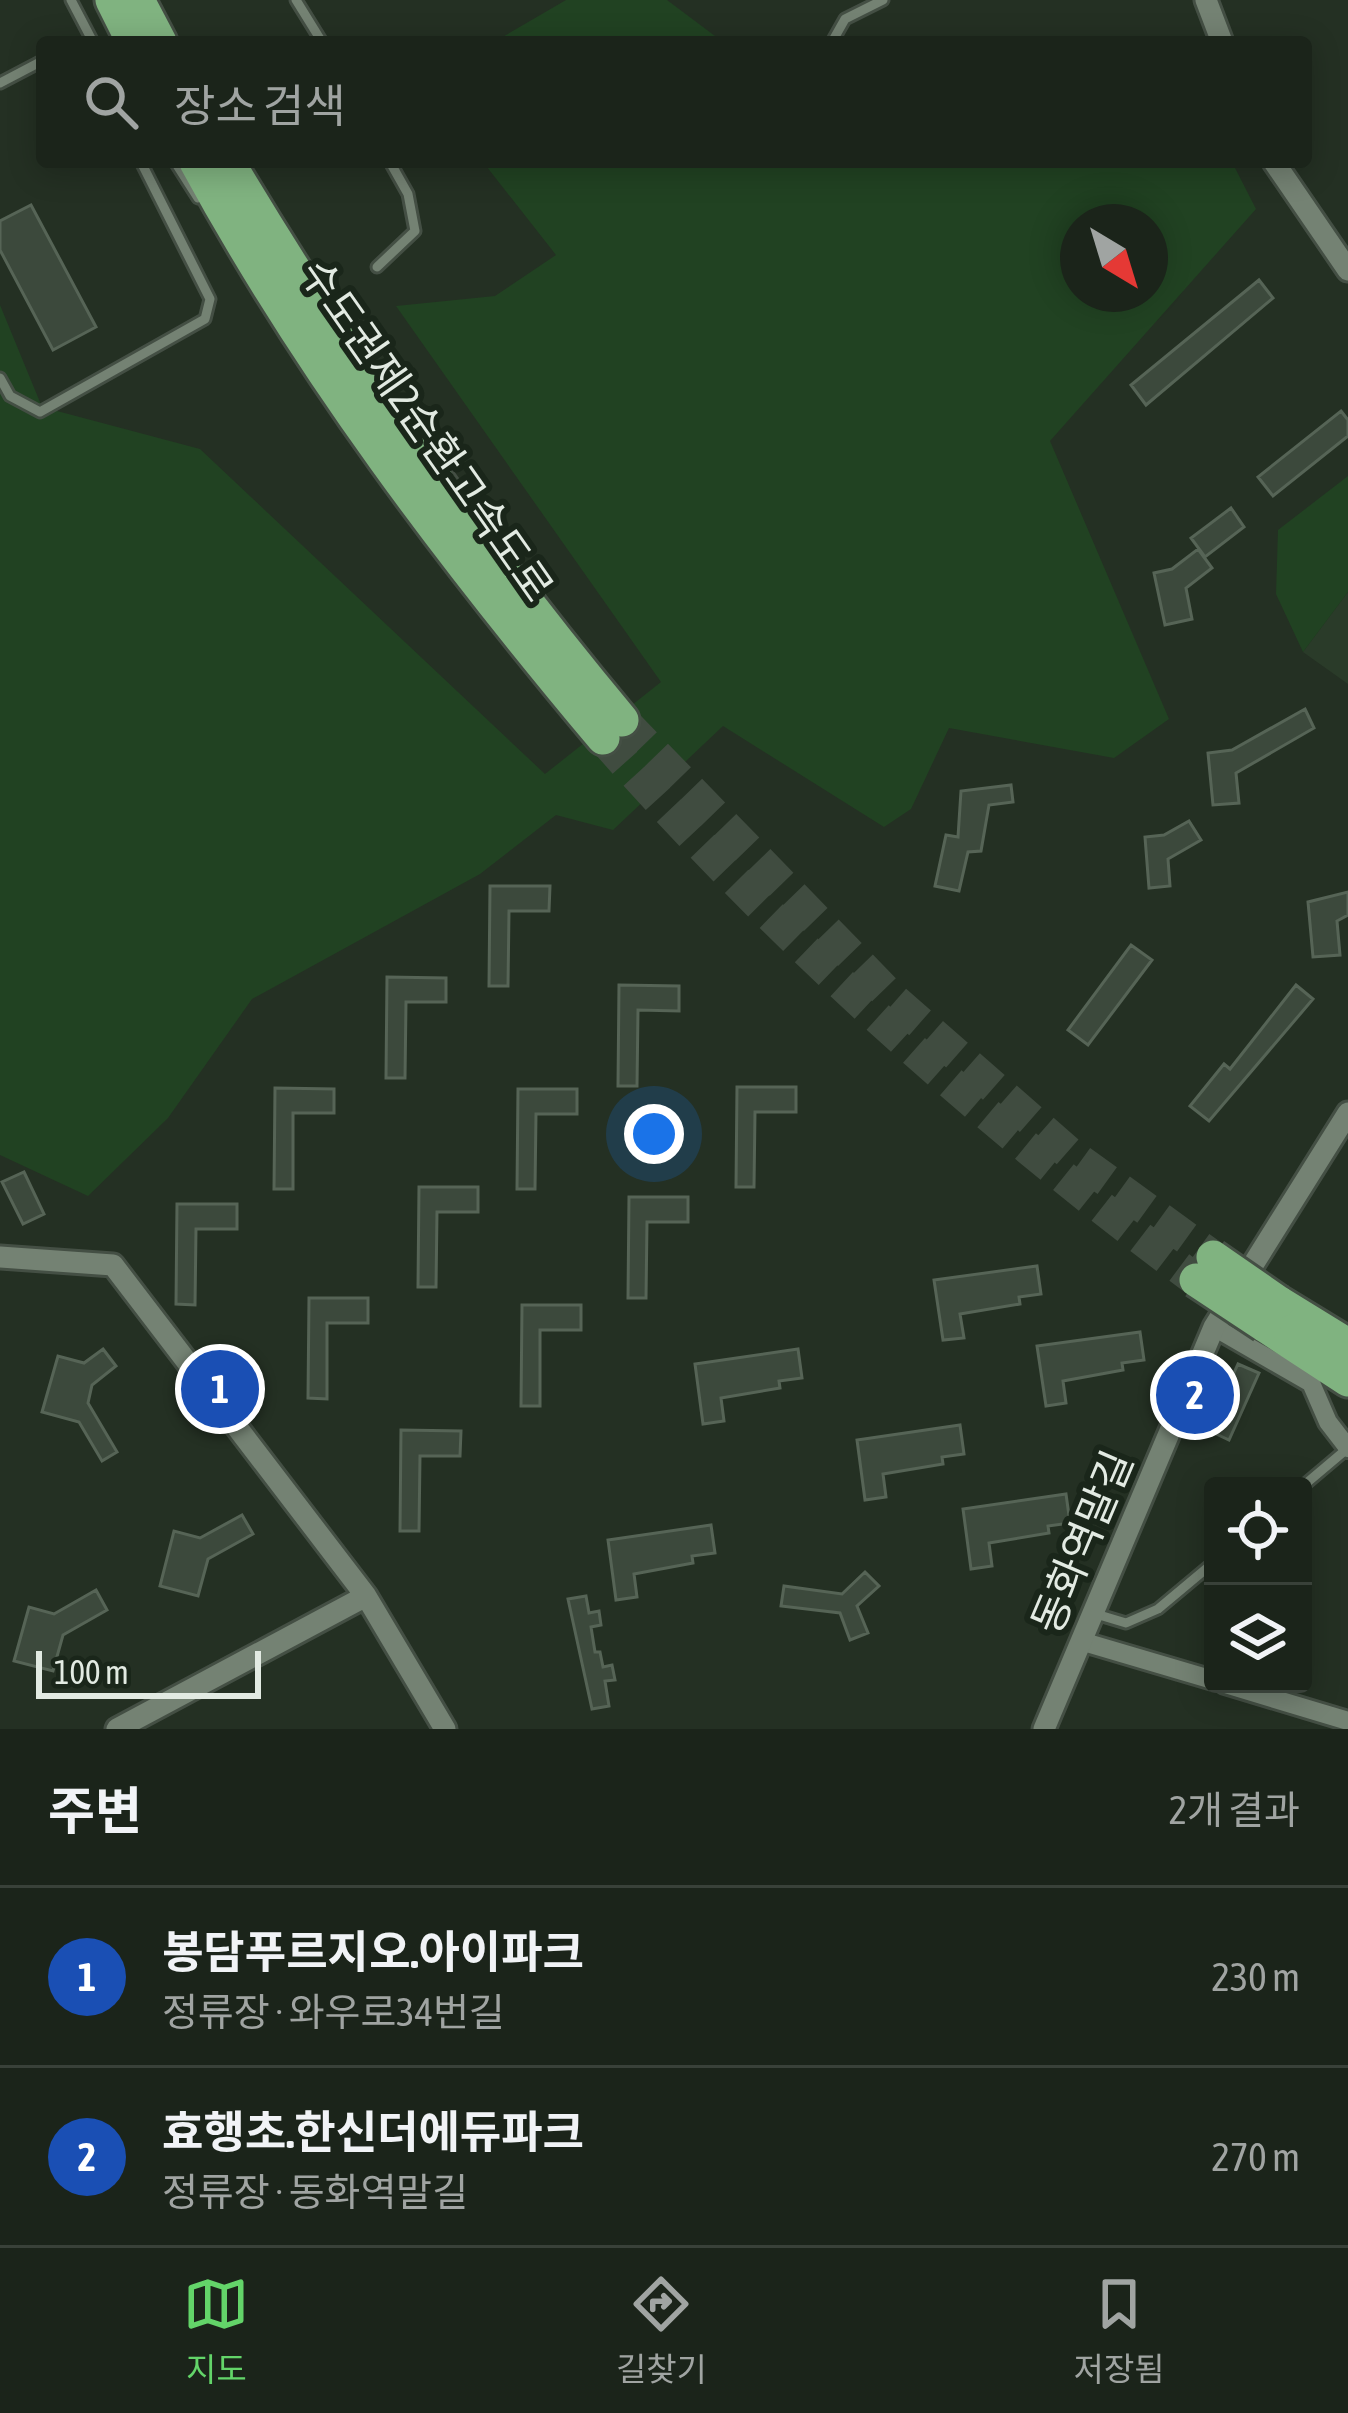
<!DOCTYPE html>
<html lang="ko">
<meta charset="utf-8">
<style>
body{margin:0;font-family:"Asap Condensed","Noto Sans KR",sans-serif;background:#283027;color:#f1f3f6}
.controls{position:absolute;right:36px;bottom:36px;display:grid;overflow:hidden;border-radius:12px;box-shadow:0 6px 30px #0003}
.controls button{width:108px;height:108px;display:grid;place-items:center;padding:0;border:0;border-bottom:3px solid #394139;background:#1b241a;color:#f1f3f6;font:60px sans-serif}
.compass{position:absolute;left:1060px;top:204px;width:108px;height:108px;border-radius:50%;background:#1b241a;box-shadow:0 6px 30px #0003;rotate:142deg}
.scale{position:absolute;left:36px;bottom:30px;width:225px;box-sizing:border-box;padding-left:12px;border:6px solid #e2eae2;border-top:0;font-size:33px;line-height:42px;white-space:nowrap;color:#e2eae2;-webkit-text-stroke:9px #1a261a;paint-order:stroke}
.you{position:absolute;left:654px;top:1134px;width:42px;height:42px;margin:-30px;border:9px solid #fff;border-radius:50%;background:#1a73e8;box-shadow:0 0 0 18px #1a73e833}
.badge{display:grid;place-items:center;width:78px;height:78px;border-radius:50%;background:#63d469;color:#fff;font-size:39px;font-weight:700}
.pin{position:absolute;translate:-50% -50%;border:6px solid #fff;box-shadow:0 3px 12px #0006}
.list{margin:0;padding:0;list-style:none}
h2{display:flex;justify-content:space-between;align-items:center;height:156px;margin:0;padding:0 48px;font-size:51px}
h2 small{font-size:39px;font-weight:400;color:#a0a4a2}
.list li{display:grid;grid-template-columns:78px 1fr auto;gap:36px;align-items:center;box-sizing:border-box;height:180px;padding:0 48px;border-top:3px solid #394139}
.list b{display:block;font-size:45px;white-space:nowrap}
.list p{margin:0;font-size:39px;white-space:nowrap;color:#a0a4a2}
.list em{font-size:39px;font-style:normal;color:#a0a4a2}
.icon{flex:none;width:66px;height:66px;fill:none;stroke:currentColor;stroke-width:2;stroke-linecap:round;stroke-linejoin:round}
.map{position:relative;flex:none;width:1348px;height:1729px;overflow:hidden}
.search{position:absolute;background:#1b241a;box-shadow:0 6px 30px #0003;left:36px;right:36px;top:36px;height:132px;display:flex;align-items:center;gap:30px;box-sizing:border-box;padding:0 42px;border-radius:12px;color:#a0a4a2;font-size:45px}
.sheet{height:516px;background:#1b241a}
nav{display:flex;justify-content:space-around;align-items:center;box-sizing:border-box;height:168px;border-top:3px solid #394139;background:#1b241a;font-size:33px;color:#a0a4a2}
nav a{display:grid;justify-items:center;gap:6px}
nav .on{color:#63d469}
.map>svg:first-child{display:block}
</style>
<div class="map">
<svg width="1348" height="1729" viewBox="0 0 1348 1729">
<rect width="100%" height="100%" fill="#243023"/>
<path fill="#2a3b29" d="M1348,592V684L1303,652Z"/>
<path fill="#214222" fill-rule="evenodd" d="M566,0H667L723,42H494Z
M483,162H1232L1256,209L1050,441L1169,719L1114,758L949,728L911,809L884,827L723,726L613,830L556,815L480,874L252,999L168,1118L88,1196L0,1155V305L42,407L200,449L545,774L661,682L396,306L495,296L556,255ZM1078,222H1150V294H1078Z
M1348,476V592L1303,652L1276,594L1278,530Z"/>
<path fill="#3c493c" stroke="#566456" stroke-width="3" d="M31,205L96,327L53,350L0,250V221Z
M1259,280L1273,298L1146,405L1131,385Z
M1341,411L1348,420V436L1273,496L1258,477Z
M1231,508L1244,527L1205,557L1191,538Z
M1198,549L1212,568L1186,588L1192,619L1165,625L1154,573L1172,569Z
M1305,709L1314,728L1236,773L1239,803L1213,805L1208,753L1232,750Z
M1011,785L1013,802L989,805L981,851L968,852L959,891L935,886L946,835L958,837L961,791Z
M1189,821L1201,840L1168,859L1170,886L1149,888L1145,837L1164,835Z
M490,886H550L549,911H509L508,986H489Z
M1348,892V915L1337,921L1340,955L1313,957L1308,902Z
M1131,945L1152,960L1088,1045L1068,1030Z
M387,977L446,978V1002H406L405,1078H386Z
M619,985L679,986V1011L638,1010L637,1086H618Z
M1296,985L1313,999L1209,1121L1190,1106L1224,1064L1230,1069Z
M737,1087H796V1112H755L754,1187H736Z
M275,1088L334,1089V1113H293V1189H274Z
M518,1089H577V1114H536L535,1189H517Z
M24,1172L44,1214L23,1224L2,1182Z
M419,1187H478V1212H437L436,1287H418Z
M629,1197H688V1222H647L646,1298H628Z
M177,1204H237V1229H196L195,1305L176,1304Z
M1037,1266L1041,1294L1019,1297L1020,1304L960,1314L964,1338L943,1340L934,1280Z
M309,1298H368V1323H327V1399L308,1398Z
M522,1305H581V1330H540V1406H521Z
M1140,1332L1144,1360L1122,1363L1123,1370L1063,1381L1066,1403L1046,1406L1037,1346Z
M103,1349L116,1366L92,1385L88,1403L117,1452L102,1461L79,1422L42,1412L58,1356L84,1363Z
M798,1349L802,1378L779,1381L780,1388L721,1398L724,1421L703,1424L695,1364Z
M1238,1364L1259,1373L1229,1440L1208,1430Z
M960,1425L964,1454L942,1457L943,1464L883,1474L886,1497L865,1500L857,1440Z
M401,1430L461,1431L460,1456H420L419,1531H400Z
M1066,1494L1070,1523L1048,1526L1049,1533L989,1543L992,1566L971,1569L963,1509Z
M242,1515L253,1534L208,1559L198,1596L160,1586L174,1531L200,1538Z
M711,1525L715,1553L692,1556L693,1563L634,1574L637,1597L616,1600L608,1540Z
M865,1572L879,1586L857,1606L868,1633L850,1640L840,1613L781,1606L784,1586L842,1594Z
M96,1590L107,1610L63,1635L53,1671L14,1661L29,1607L54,1614Z
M586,1596L589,1613L599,1611L601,1625L591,1627L595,1652H600L603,1667L612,1665L615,1680L605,1681L609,1706L592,1709L568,1599Z"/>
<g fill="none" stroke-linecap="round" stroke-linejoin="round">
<path stroke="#404c40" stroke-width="33" stroke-dasharray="33 16" stroke-linecap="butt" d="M622,720L894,1000L1069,1153L1213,1257
M603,738C782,941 980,1119 1196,1280"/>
<defs>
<path id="service" d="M71,0L93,42
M296,0L322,42
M832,42L845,19L883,0
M0,83L42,61
M175,162L198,198
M377,267L415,231L408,194L390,162
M0,378L10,396L40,412L205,319L210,299L141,162
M1303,1486L1348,1448
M1096,1614L1126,1623L1158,1609L1213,1563"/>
<path id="minor" d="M1214,1327L1311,1383L1328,1422L1348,1448
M1084,1642L1213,1680
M1225,1684L1348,1721"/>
<path id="tertiary" d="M1206,0L1222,42
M1274,162L1348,270
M0,1257L113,1265L366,1596
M117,1729L366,1596L445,1729
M1044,1729L1214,1327L1348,1113"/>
<path id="motorway" d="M112,0L133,42
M138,0L160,42
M196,162C309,370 451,557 603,738
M228,162C345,358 476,545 622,720
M1278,1302L1348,1345
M1264,1325L1348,1380"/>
</defs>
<use href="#service" stroke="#444f44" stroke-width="15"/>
<use href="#minor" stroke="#444f44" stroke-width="24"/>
<use href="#tertiary" stroke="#444f44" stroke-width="27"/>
<use href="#motorway" stroke="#444f44" stroke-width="39"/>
<use href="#service" stroke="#748273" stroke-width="9"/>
<use href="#minor" stroke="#748273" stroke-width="18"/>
<use href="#tertiary" stroke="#748273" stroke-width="21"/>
<use href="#motorway" stroke="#80b380" stroke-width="33"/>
<defs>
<path id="motorway-bridge" d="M1213,1257L1278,1302
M1196,1280L1264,1325"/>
</defs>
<use href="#motorway-bridge" stroke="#444f44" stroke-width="39" stroke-linecap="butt"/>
<use href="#motorway-bridge" stroke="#80b380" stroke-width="33"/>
</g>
<g text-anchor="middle" stroke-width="12" stroke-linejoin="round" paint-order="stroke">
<g font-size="42" fill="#e2eae2" stroke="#1a261a">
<text transform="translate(427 430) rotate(55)" y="15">수도권제2순환고속도로</text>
<text transform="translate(1082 1542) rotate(-67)" y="15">동화역말길</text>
</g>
</g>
</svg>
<div class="controls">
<button><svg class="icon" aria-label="locate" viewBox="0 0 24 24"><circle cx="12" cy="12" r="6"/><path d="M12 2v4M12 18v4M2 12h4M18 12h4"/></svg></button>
<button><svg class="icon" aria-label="layers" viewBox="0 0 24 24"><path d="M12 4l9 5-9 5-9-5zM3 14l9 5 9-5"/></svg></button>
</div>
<svg class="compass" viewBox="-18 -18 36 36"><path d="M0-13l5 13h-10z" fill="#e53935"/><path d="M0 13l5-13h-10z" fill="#a0a4a2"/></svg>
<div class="scale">100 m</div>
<div class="you"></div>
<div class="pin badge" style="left:220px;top:1389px;background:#1a4fb4">1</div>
<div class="pin badge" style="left:1195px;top:1395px;background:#1a4fb4">2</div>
<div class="search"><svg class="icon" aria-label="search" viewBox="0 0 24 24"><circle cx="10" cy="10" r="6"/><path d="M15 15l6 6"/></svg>장소 검색</div>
</div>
<section class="sheet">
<h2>주변<small>2개 결과</small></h2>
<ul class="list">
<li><span class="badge" style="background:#1a4fb4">1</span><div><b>봉담푸르지오.아이파크</b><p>정류장 · 와우로34번길</p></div><em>230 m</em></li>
<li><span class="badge" style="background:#1a4fb4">2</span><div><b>효행초.한신더에듀파크</b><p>정류장 · 동화역말길</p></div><em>270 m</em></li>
</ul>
</section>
<nav>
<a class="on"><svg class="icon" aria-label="map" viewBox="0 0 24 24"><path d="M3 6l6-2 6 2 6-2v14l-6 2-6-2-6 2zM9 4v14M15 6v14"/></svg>지도</a>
<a><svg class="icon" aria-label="directions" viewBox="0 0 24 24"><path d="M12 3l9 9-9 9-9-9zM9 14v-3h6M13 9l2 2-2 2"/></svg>길찾기</a>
<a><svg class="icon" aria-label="saved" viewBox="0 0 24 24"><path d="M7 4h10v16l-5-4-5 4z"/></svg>저장됨</a>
</nav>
